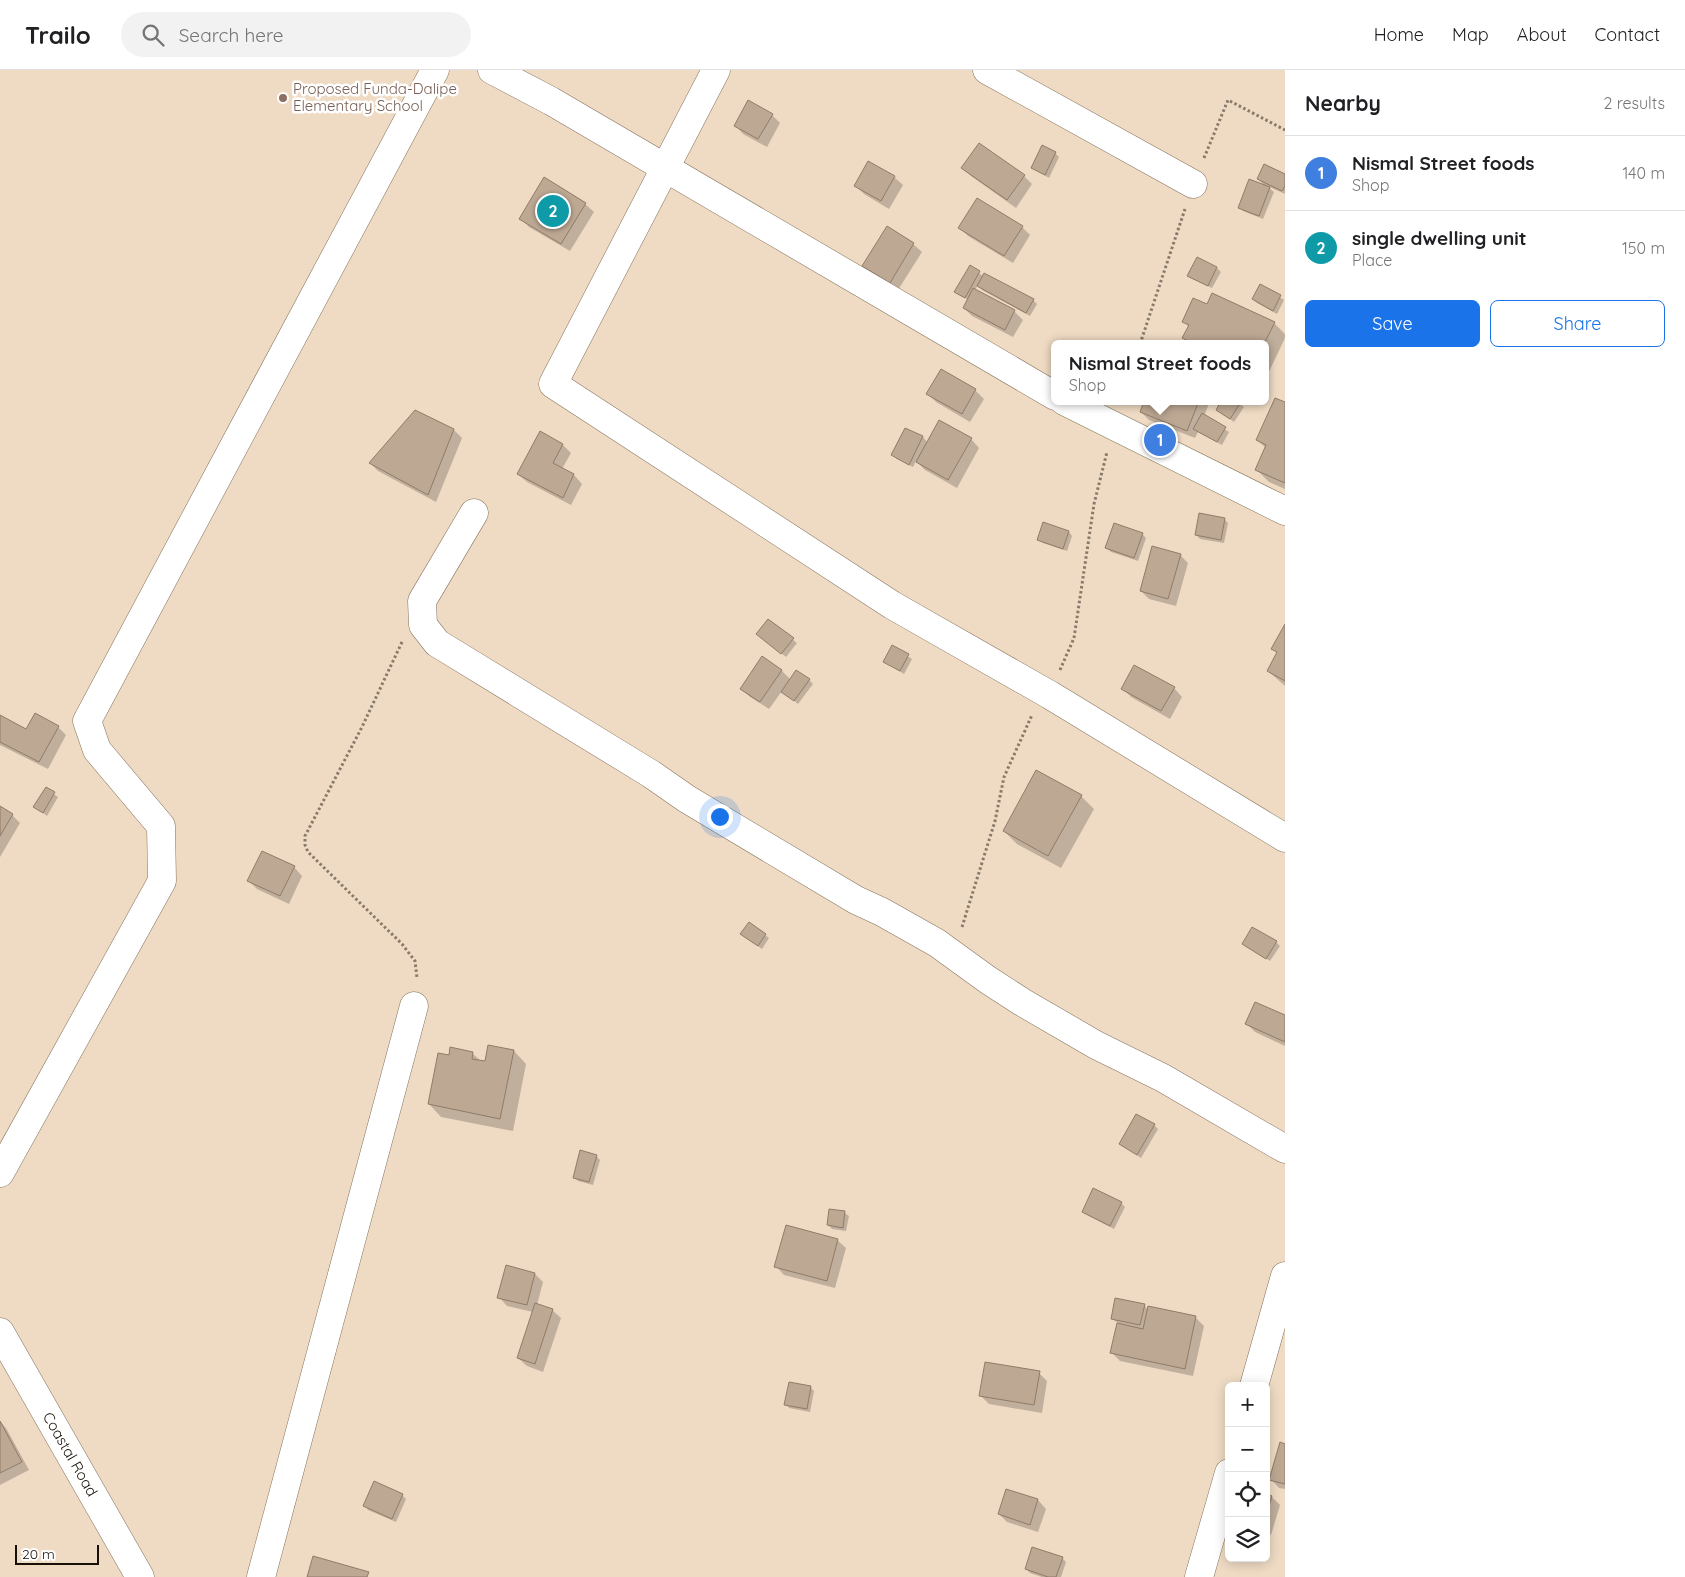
<!DOCTYPE html>
<meta charset="utf-8">
<style>
body{margin:0;font-family:Quicksand,sans-serif;background:#f2f2f2;color:#202124}
.controls{position:absolute;right:15px;bottom:15px;display:grid;overflow:hidden;border-radius:8px;box-shadow:0 2px 12px #0003}
.controls button{width:45px;height:45px;display:grid;place-items:center;padding:0;border:0;border-bottom:1px solid #e0e0e0;background:#fff;color:#202124;font:25px sans-serif}
.scale{position:absolute;left:15px;bottom:12px;width:84px;box-sizing:border-box;padding-left:5px;border:2px solid #171008;border-top:0;font-size:14px;line-height:18px;white-space:nowrap;color:#171008;-webkit-text-stroke:4px #fff;paint-order:stroke}
.you{position:absolute;left:719px;top:746px;width:18px;height:18px;margin:-12px;border:4px solid #fff;border-radius:50%;background:#1a73e8;box-shadow:0 0 0 8px #1a73e833}
.badge{display:grid;place-items:center;width:32px;height:32px;border-radius:50%;background:#1a73e8;color:#fff;font-size:16px;font-weight:700}
.pin{position:absolute;translate:-50% -50%;border:2px solid #fff;box-shadow:0 1px 5px #0006}
.popup{position:absolute;left:1051px;top:270px;width:218px;height:65px;box-sizing:border-box;display:grid;place-content:center;border-radius:8px;background:#fff;filter:drop-shadow(0 1px 4px #0005);font-size:16px;white-space:nowrap;color:#757577}
.popup b{font-size:19px;color:#202124}
.popup::after{content:'';position:absolute;left:50%;top:100%;margin-left:-10px;border:10px solid transparent;border-top-color:#fff}
.list{margin:0;padding:0;list-style:none}
h2{display:flex;justify-content:space-between;align-items:center;height:65px;margin:0;padding:0 20px;font-size:21px}
h2 small{font-size:16px;font-weight:400;color:#757577}
.list li{display:grid;grid-template-columns:32px 1fr auto;gap:15px;align-items:center;box-sizing:border-box;height:75px;padding:0 20px;border-top:1px solid #e0e0e0}
.list b{display:block;font-size:19px;white-space:nowrap}
.list p{margin:0;font-size:16px;white-space:nowrap;color:#757577}
.list em{font-size:16px;font-style:normal;color:#757577}
.actions{display:flex;gap:10px;padding:15px 20px}
.actions a{flex:1;padding:11px 0;border:1px solid #1a73e8;border-radius:8px;text-align:center;font-size:18px;color:#1a73e8}
.actions .main{background:#1a73e8;color:#fff}
.icon{flex:none;width:28px;height:28px;fill:none;stroke:currentColor;stroke-width:2;stroke-linecap:round;stroke-linejoin:round}
.map{position:relative;flex:none;width:1285px;height:1507px;overflow:hidden}
header{display:flex;align-items:center;gap:30px;box-sizing:border-box;height:70px;padding:0 25px;background:#fff;border-bottom:1px solid #e0e0e0}
header strong{font-size:24px}
nav{display:flex;gap:28px;margin-inline-start:auto;font-size:18px}
.search{width:350px;height:45px;background:#f2f2f2;display:flex;align-items:center;gap:12px;box-sizing:border-box;padding:0 18px;border-radius:28px;color:#757577;font-size:19px}
main{display:flex}
aside{flex:1;background:#fff}
.map>svg:first-child{display:block}
</style>
<header>
<strong>Trailo</strong>
<div class="search"><svg class="icon" aria-label="search" viewBox="0 0 24 24"><circle cx="10" cy="10" r="6"/><path d="M15 15l6 6"/></svg>Search here</div>
<nav><a>Home</a><a>Map</a><a>About</a><a>Contact</a></nav>
</header>
<main>
<div class="map">
<svg width="1285" height="1507" viewBox="0 0 1285 1507">
<rect width="100%" height="100%" fill="#efdbc4"/>
<path fill="#0003" d="M772,45L780,53L767,77L743,64L735,55Z
M1055,83L1059,87L1049,108L1032,98Z
M963,98L1024,106L1032,114L1016,138L971,106Z
M1285,105V124L1267,116L1274,122L1263,149L1243,141L1239,137L1266,117L1258,109Z
M894,107L903,115L889,139L864,124L856,116Z
M585,134L594,142L570,181L529,157L521,149Z
M1022,157L1030,165L1013,193L968,166L960,158Z
M887,158L913,174L922,182L898,220L872,204L863,196Z
M1198,189L1217,198L1221,202L1212,218L1193,209L1189,206Z
M970,197L983,206L1033,230L1037,234L1030,246L982,220L978,215L975,220L1015,242L1023,250L1013,267L972,246L964,238L968,230L956,221Z
M1261,215L1284,230L1277,244L1257,233L1253,229Z
M1207,236L1274,253L1285,264V268L1265,310V274H1190L1184,268L1189,257L1184,252Z
M941,301L975,320L984,329L970,352L936,332L928,324Z
M1145,331H1210L1204,346L1229,362L1222,375L1198,362L1195,368L1149,350L1141,342Z
M1223,331H1237L1244,337L1234,352L1221,343Z
M1285,334V419L1269,412L1256,399L1266,378L1257,370Z
M416,341L454,360L462,368L436,432L378,401L370,393Z
M906,359L923,367L928,373L971,369L979,378L957,418L925,400L916,391L913,397L897,389L893,385Z
M540,363L563,375L571,383L562,399L574,405L582,414L571,435L527,412L518,404Z
M1224,449L1228,453L1224,473L1200,469L1196,465Z
M1069,462L1072,466L1067,481L1043,473L1039,469Z
M1142,464L1146,468L1138,491L1111,482L1107,478Z
M1180,485L1188,493L1176,536L1149,529L1141,521Z
M768,550L797,573L786,587L761,567Z
M1285,557V616L1268,601L1278,584L1273,579Z
M893,577L912,589L904,604L885,592Z
M762,588L782,601L791,610H809L813,614L798,634L782,621L769,639L750,627L742,619Z
M1174,618L1182,627L1170,649L1131,627L1123,619Z
M0,647L27,661L58,657L66,665L48,699L0,675Z
M46,718L58,727L47,746L35,737Z
M1081,726L1094,739L1061,798L1017,774L1004,761Z
M0,738L12,745L20,753L0,787Z
M294,797L302,806L289,834L257,819L249,811Z
M749,854L769,868L762,879L746,868Z
M1276,872L1280,876L1270,891L1243,874Z
M1285,947V976L1255,962L1247,954Z
M514,981L526,994L513,1061L441,1047L429,1034L472,983L482,992L486,993Z
M1154,1055L1158,1059L1141,1088L1120,1074Z
M596,1086L600,1090L593,1115L578,1111L574,1107Z
M1121,1133L1125,1137L1114,1159L1087,1145L1083,1142Z
M845,1143L849,1146L846,1161L832,1159L828,1155Z
M837,1170L846,1178L835,1218L784,1205L776,1196Z
M535,1204L543,1212L537,1235L552,1240L561,1248L543,1302L527,1296L518,1288L533,1242L507,1236L499,1227Z
M1144,1235L1148,1240L1195,1247L1204,1256L1193,1306L1120,1291L1112,1283L1118,1253L1112,1249Z
M1039,1303L1047,1311L1042,1343L989,1334L980,1325Z
M810,1317L814,1321L810,1342L789,1338L786,1334Z
M0,1351L6,1358L29,1400L0,1415Z
M1285,1375V1419L1279,1418L1271,1409Z
M402,1425L406,1429L396,1452L368,1440L365,1436Z
M1266,1426L1272,1427L1280,1435L1271,1465L1266,1464Z
M1038,1430L1046,1439L1038,1462L1007,1452L999,1444Z
M1062,1488L1066,1492L1061,1507H1042L1030,1503L1026,1499Z"/>
<path fill="#bda893" stroke="#907b68" d="M748,30L773,44L758,69L734,56Z
M979,73L1025,105L1007,130L961,98Z
M1042,75L1056,82L1045,105L1031,98Z
M868,91L895,106L881,131L854,116Z
M1264,94L1285,104V116L1282,121L1257,109Z
M544,107L586,133L561,174L519,149Z
M1249,109L1270,117L1259,146L1238,138Z
M977,128L1023,156L1004,186L958,158Z
M887,156L914,173L890,213L862,196Z
M1197,187L1217,197L1208,216L1187,206Z
M970,195L980,201L965,228L954,222Z
M984,203L1034,229L1026,243L977,216Z
M1260,214L1281,225L1273,241L1252,229Z
M973,218L1015,240L1005,260L963,238Z
M1212,223L1275,252L1264,274H1194L1182,268L1189,255L1182,252L1193,228L1207,234Z
M941,299L976,319L962,344L926,324Z
M1275,328L1285,332V413L1255,400L1266,375L1256,370Z
M1144,331H1199L1187,361L1140,342Z
M1221,331L1241,332L1230,349L1216,340Z
M415,340L454,359L428,425L369,393Z
M1202,343L1226,357L1217,372L1193,359Z
M939,350L972,368L948,410L916,392Z
M905,358L923,366L909,395L891,385Z
M540,361L563,374L553,393L574,404L563,428L517,404Z
M1199,443L1225,448L1221,470L1195,465Z
M1043,452L1069,461L1063,479L1037,470Z
M1114,453L1143,463L1134,488L1105,478Z
M1152,476L1181,484L1168,529L1140,521Z
M768,549L794,568L781,584L756,564Z
M1285,554V611L1267,601L1277,582L1271,579Z
M892,575L909,584L900,601L883,592Z
M762,586L782,600L760,632L740,619Z
M1134,595L1175,617L1161,641L1121,619Z
M796,600L810,609L794,631L781,622Z
M35,643L59,656L39,692L0,672V645L26,659Z
M1036,700L1082,725L1048,786L1003,761Z
M46,717L55,722L43,743L33,737Z
M0,736L13,744L0,766Z
M262,781L295,796L280,826L247,811Z
M749,852L766,864L758,876L740,864Z
M1252,857L1277,871L1266,889L1242,874Z
M1255,932L1285,945V972L1245,954Z
M488,975L514,980L500,1049L428,1034L438,983L449,985L450,977L473,982L472,989L485,991Z
M1136,1044L1155,1054L1137,1085L1119,1074Z
M580,1080L597,1085L589,1112L573,1108Z
M1093,1118L1122,1132L1110,1156L1082,1142Z
M829,1139L845,1141L843,1158L827,1155Z
M786,1155L838,1169L827,1211L774,1197Z
M506,1195L535,1203L527,1235L497,1228Z
M1115,1228L1145,1234L1140,1255L1111,1249Z
M535,1233L553,1239L535,1294L517,1288Z
M1148,1236L1196,1246L1185,1299L1110,1283L1117,1253L1143,1259Z
M985,1292L1040,1301L1034,1335L979,1326Z
M789,1312L811,1316L807,1339L784,1335Z
M0,1351L22,1392L0,1403Z
M1280,1372L1285,1374V1414L1269,1410Z
M374,1411L403,1424L392,1449L363,1436Z
M1006,1419L1038,1429L1030,1455L998,1444Z
M1266,1424L1272,1426L1266,1446Z
M1032,1477L1063,1487L1056,1507H1048L1025,1499Z
M313,1486L369,1502L367,1507H307Z"/>
<g fill="none" stroke-linecap="round" stroke-linejoin="round">
<defs>
<g id="minor">
<path d="M492,0L551,31L1055,326"/>
<path d="M716,0L553,314L892,535L1050,625L1285,768"/>
<path d="M987,0L1193,114"/>
<path d="M1064,331L1285,441"/>
<path d="M474,443L422,531L423,555L437,573L651,704L687,729L856,830L882,842L937,873L988,910L1022,932L1096,975L1163,1008L1285,1079"/>
<path d="M0,1103L162,811L161,756L97,680L87,651L435,0"/>
<path id="s1" d="M0,1262L140,1507"/>
<path d="M1254,1316L1285,1206"/>
<path d="M261,1507L414,936"/>
<path d="M1199,1507L1229,1403"/>
</g>
</defs>
<use href="#minor" stroke="#85735e" stroke-width="29"/>
<path stroke="#877a6a" stroke-width="3" stroke-dasharray="2.5 2.5" stroke-linecap="butt" d="M1204,88L1228,30L1285,60
M1140,274L1185,139
M402,572L362,657L305,766V775L308,782L402,874L415,891L417,908
M1060,600L1074,568L1094,434L1107,382
M962,857L995,751L1004,707L1032,645"/>
<use href="#minor" stroke="#fff" stroke-width="28"/>
</g>
<circle fill="#8d6e63" stroke="#fff" stroke-width="2" cx="283" cy="28" r="5"/>
<g text-anchor="middle" stroke-width="5" stroke-linejoin="round" paint-order="stroke">
<g font-size="15" fill="#785e54" stroke="#fff" text-anchor="start">
<text x="293" y="24">Proposed Funda-Dalipe<tspan x="293" dy="17">Elementary School</tspan></text>
</g>
<g font-size="15" fill="#171008" stroke="#fff">
<text dy="5" stroke="none"><textPath href="#s1" startOffset="141">Coastal Road</textPath></text>
</g>
</g>
</svg>
<div class="controls">
<button>+</button>
<button>−</button>
<button><svg class="icon" aria-label="locate" viewBox="0 0 24 24"><circle cx="12" cy="12" r="6"/><path d="M12 2v4M12 18v4M2 12h4M18 12h4"/></svg></button>
<button><svg class="icon" aria-label="layers" viewBox="0 0 24 24"><path d="M12 4l9 5-9 5-9-5zM3 14l9 5 9-5"/></svg></button>
</div>
<div class="scale">20 m</div>
<div class="you"></div>
<div class="pin badge" style="left:1160px;top:370px;background:#3f7fe0">1</div>
<div class="popup"><b>Nismal Street foods</b>Shop</div>
<div class="pin badge" style="left:553px;top:141px;background:#0f9aa8">2</div>
</div>
<aside>
<h2>Nearby<small>2 results</small></h2>
<ul class="list">
<li><span class="badge" style="background:#3f7fe0">1</span><div><b>Nismal Street foods</b><p>Shop</p></div><em>140 m</em></li>
<li><span class="badge" style="background:#0f9aa8">2</span><div><b>single dwelling unit</b><p>Place</p></div><em>150 m</em></li>
</ul>
<div class="actions"><a class="main">Save</a><a>Share</a></div>
</aside>
</main>
